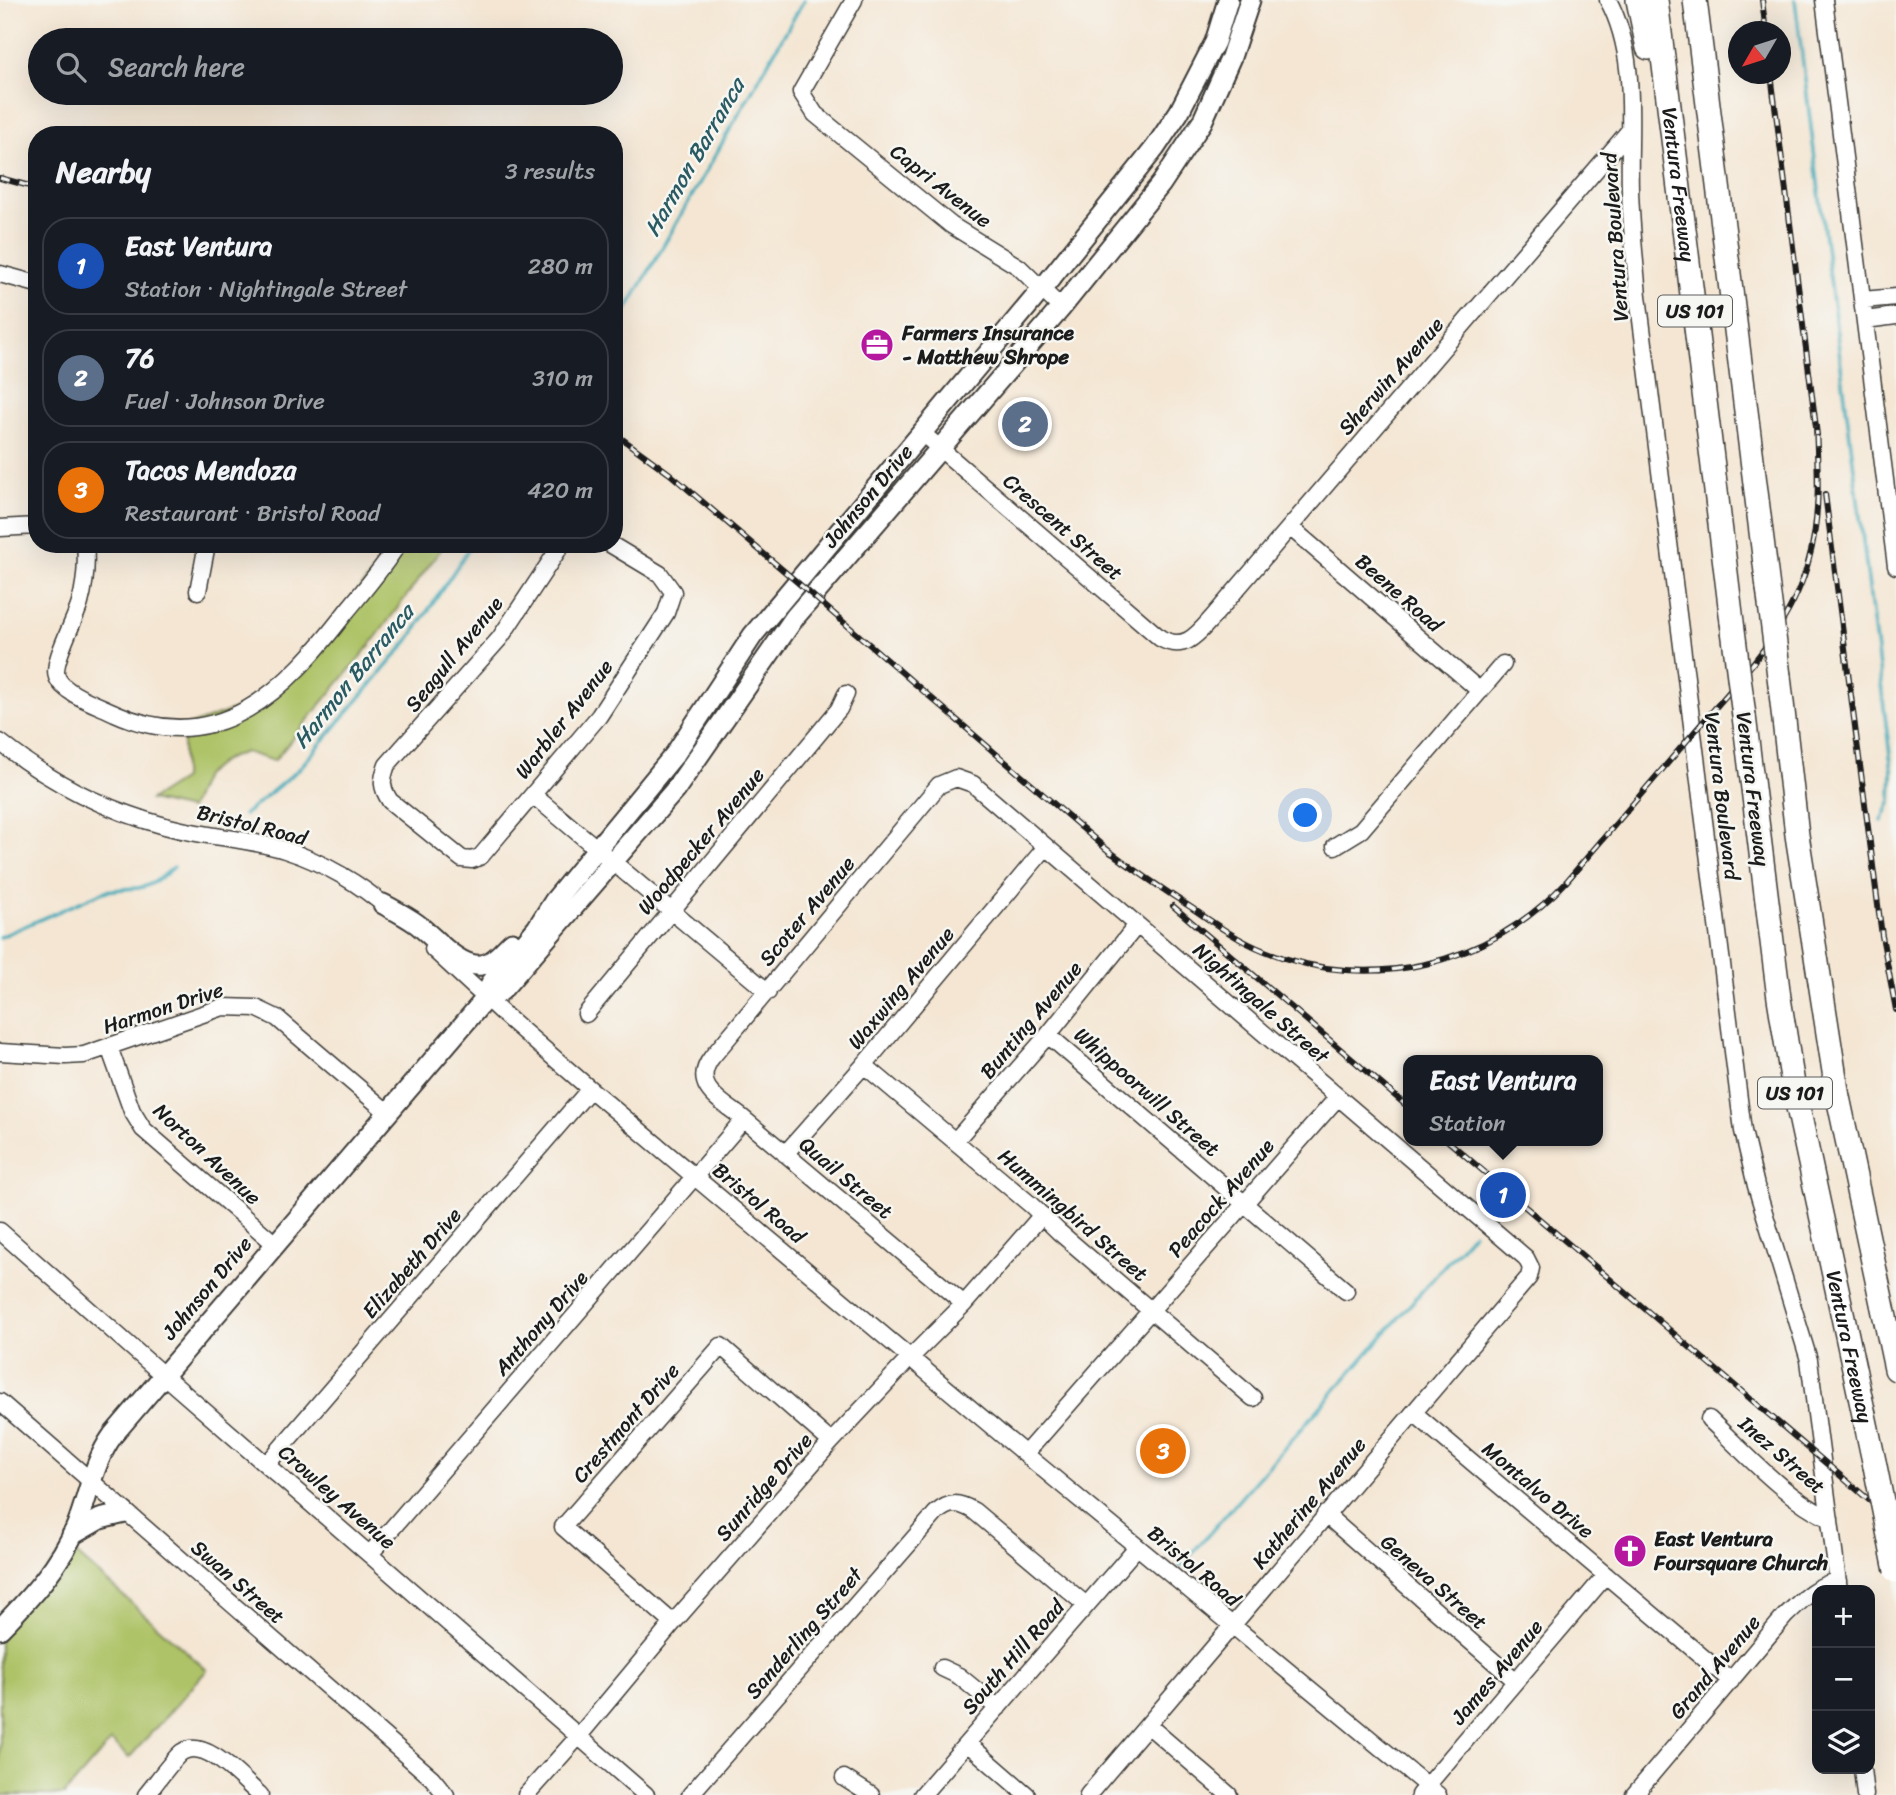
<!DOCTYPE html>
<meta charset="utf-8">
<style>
body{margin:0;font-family:Sriracha,sans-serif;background:#242831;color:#f1f3f6}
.controls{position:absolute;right:21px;bottom:21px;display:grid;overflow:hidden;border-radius:14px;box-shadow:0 7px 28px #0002}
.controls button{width:63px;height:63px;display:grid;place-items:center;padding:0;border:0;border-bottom:2px solid #363941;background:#171b24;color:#f1f3f6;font:35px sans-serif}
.compass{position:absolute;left:1728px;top:21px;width:63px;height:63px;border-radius:50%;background:#171b24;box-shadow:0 7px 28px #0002;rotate:231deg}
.you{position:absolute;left:1306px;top:816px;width:24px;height:24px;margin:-18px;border:5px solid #fff;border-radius:50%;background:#1a73e8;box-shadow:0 0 0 10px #1a73e833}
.badge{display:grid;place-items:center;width:46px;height:46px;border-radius:50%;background:#2563eb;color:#fff;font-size:23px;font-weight:700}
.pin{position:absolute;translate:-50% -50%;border:4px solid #fff;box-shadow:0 2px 7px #0006}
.popup{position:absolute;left:1403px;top:1055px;width:200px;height:91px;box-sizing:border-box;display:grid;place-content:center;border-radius:14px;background:#171b24;filter:drop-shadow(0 2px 5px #0005);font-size:23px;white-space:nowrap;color:#9ea1a6}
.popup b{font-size:26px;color:#f1f3f6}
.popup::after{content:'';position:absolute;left:50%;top:100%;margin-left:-14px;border:14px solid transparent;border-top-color:#171b24}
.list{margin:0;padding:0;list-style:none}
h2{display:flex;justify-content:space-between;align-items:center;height:91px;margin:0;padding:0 28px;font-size:30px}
h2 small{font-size:23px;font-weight:400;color:#9ea1a6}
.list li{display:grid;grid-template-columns:46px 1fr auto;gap:21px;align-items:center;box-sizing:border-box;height:98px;margin:0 14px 14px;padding:0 14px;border:2px solid #363941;border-radius:28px}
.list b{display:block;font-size:26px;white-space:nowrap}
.list p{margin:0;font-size:23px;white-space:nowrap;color:#9ea1a6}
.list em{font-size:23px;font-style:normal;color:#9ea1a6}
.icon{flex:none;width:38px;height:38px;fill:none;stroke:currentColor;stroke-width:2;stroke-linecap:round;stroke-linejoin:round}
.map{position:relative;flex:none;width:1896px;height:1795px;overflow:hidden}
.search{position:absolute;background:#171b24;box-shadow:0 7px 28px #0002;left:28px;top:28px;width:595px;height:77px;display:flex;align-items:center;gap:18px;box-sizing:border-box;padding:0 24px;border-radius:38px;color:#9ea1a6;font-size:26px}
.panel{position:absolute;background:#171b24;box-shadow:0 7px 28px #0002;left:28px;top:126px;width:595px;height:427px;border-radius:28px}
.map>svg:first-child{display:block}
</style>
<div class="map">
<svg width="1896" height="1795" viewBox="0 0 1896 1795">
<rect width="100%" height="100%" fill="#f6f6f2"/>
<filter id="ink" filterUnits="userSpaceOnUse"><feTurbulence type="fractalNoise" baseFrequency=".0143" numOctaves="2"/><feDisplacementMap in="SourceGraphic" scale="14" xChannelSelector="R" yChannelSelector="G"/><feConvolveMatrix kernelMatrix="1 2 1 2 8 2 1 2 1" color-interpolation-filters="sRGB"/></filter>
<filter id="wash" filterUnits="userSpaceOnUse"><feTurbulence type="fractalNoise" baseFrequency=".00686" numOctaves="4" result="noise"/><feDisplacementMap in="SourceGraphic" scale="28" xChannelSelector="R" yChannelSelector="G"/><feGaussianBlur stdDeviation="1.57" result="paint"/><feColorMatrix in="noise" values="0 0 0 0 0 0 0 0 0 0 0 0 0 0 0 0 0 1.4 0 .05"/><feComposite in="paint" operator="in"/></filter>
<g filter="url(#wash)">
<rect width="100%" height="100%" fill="#f4e6d3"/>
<path fill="#aec368" stroke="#657042" stroke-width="2" d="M398,544H445L371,644L274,761L245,752L224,760L204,776L190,809L150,800L183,779V728L266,698Z
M67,1546L207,1670L129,1758L111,1741L64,1795H0V1629Z"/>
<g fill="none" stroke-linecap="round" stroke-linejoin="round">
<path stroke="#3aa9b9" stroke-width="3.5" d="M1795,0L1892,771L1891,801L1882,821
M614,332L804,0
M244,815L299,769L408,641L472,544
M0,937L103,892C115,889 126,889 138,888C153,886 163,876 174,867
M1180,1567L1473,1233"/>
</g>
</g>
<g filter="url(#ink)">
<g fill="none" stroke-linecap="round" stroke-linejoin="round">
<defs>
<path id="minor" d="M854,0L801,92L815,114L951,225L1019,267L1061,308
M1608,0C1639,58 1628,126 1630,189C1631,225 1635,260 1638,296L1743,1131L1756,1186L1809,1360L1839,1590
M1824,0L1896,566
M0,274L37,284
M1863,300L1896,297
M1865,320L1896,316
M922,433L1160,638C1184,652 1197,635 1212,618L1629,131
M1290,527L1480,691
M0,528L37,526
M85,544C87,563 85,584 80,603C75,621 51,663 57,677C63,694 99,705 115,713C219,760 287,689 346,612C364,590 383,568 398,544
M562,544L500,638L387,765C381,781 381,787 390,801L462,859L472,860L481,856L599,716L666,613L673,592L660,574L610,544
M198,591L207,544
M0,742C48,781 106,810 165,826C204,837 246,838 285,850C323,862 361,884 391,911
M533,795L768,992
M1335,846L1361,830L1503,664
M433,949L501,1012L590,1089L1025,1454L1438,1795
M586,1014L839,709L846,694
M1048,1035L1346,1291
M109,1047L132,1111L143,1129L275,1244
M0,1052L65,1056L84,1055L223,1007L256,1008L277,1018L387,1112
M864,1065L1031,1205L1059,1232L1253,1398
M955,1141L1048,1035L1137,925
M785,1154L864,1065L1046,847
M0,1231L163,1375L646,1795
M964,1304L744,1119C723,1102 689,1087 712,1057L939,785L956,778L973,784L1526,1258L1531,1268L1529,1277L1088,1795
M0,1402L432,1778L446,1795
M1414,1413L1731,1681
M1709,1419C1745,1453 1785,1498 1830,1519
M1025,1454L1338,1097
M267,1464L590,1089
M1325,1514L1516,1681
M370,1554L744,1119
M673,1623L563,1527L721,1346L831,1442
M942,1668L959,1676L998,1708
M1149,1726L1229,1795
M967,1743L1027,1795
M1862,1769L1865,1795
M844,1778L871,1795
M146,1795C153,1787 175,1756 182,1752C206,1737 242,1780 260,1795
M526,1795L578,1737L673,1623L831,1442L910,1358L964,1304L1042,1215
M690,1795L936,1513C950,1501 958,1502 974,1511L1086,1605
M922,1795L1137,1547
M1419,1795L1606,1575
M1634,1795L1785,1616C1801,1601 1815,1585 1838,1581"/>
<path id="major" d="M383,904C394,910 406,916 417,924C433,936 459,968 481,965C494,964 503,950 512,942
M496,994L501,991L675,790L795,617L1061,308L1161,184L1202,122L1231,57L1250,0
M72,1535L100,1519L125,1513
M0,1629C29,1599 61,1565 77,1525C89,1494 93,1463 113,1435L486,998L491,983L537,928L555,900L675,754L753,635L1042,289L1155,148L1179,112L1215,42L1228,0"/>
<g id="highway">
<path d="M1638,0L1648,48"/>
<path id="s1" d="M1656,0L1732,622"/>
<path d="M1695,0L1768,588"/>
<path d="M1779,676L1797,835L1838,1097L1896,1369"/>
<path id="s2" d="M1744,716L1779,998L1793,1084L1875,1466"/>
</g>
</defs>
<use href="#minor" stroke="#3c3a37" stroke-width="19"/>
<use href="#major" stroke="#3c3a37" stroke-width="23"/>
<use href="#highway" stroke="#3c3a37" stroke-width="26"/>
<use href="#minor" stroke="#fff" stroke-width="16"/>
<use href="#major" stroke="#fff" stroke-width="19"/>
<use href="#highway" stroke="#fff" stroke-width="23"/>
<defs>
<path id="rail" d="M1762,0L1766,32
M1771,74L1817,435
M0,178L37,188
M614,433L670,474L797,582L1111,853
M1825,494L1882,936L1896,1010
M1105,848C1133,869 1162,889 1192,908C1215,924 1239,941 1265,951C1370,994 1490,965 1566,882C1607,834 1649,785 1690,737C1735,684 1789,632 1808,563C1821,518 1818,472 1816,426
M1173,906L1408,1107
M1448,1141L1896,1523"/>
</defs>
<use href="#rail" stroke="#1c1c1c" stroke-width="6"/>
<use href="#rail" stroke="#f6f6f2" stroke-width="3.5" stroke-dasharray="10" stroke-linecap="butt"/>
<defs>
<path id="highway-bridge" d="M1768,588L1779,676
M1732,622L1744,716
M1875,1466L1896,1571"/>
</defs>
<use href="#highway-bridge" stroke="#3c3a37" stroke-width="26" stroke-linecap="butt"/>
<use href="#highway-bridge" stroke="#fff" stroke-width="23"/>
</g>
</g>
<defs>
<symbol id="office-disc" viewBox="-11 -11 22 22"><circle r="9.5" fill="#b5179e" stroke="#f6f6f2"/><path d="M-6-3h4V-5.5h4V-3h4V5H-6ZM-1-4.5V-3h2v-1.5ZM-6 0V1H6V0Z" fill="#fff"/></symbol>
<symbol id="church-disc" viewBox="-11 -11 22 22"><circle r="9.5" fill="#b5179e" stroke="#f6f6f2"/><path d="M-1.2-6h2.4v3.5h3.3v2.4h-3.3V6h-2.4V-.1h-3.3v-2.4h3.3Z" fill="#fff"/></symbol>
</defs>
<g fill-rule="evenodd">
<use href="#office-disc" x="858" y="326" width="38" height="38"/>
<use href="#church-disc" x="1611" y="1532" width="38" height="38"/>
</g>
<g text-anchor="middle" stroke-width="5" stroke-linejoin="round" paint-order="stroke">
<g fill="#f6f6f2" stroke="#5d5d5c" stroke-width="2">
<rect x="1658" y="295.5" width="74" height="31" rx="5"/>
<rect x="1758" y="1077.5" width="74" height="31" rx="5"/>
</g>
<g font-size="19" font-weight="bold" fill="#1c1c1c">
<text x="1695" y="318">US 101</text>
<text x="1795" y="1100">US 101</text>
</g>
<g font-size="21" fill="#1c1c1c" stroke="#f6f6f2">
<text dy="7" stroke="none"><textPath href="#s1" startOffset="186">Ventura Freeway</textPath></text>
<text transform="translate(941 186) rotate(38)" y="7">Capri Avenue</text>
<text transform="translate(1615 237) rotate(-94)" y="7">Ventura Boulevard</text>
<text transform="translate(1391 376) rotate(-49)" y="7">Sherwin Avenue</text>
<text transform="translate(868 496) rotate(-50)" y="7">Johnson Drive</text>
<text transform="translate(1063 527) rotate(41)" y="7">Crescent Street</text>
<text transform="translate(1399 593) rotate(41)" y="7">Beene Road</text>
<text transform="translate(454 654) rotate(-51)" y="7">Seagull Avenue</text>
<text transform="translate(564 719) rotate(-52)" y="7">Warbler Avenue</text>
<text transform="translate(1753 789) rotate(83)" y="7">Ventura Freeway</text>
<text transform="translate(1722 796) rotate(83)" y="7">Ventura Boulevard</text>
<text transform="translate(252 825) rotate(14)" y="7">Bristol Road</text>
<text transform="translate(701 841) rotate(-50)" y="7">Woodpecker Avenue</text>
<text transform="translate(807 911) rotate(-50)" y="7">Scoter Avenue</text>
<text transform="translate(901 988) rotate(-50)" y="7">Waxwing Avenue</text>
<text transform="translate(1261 1003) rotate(41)" y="7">Nightingale Street</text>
<text transform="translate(163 1008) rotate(-18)" y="7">Harmon Drive</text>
<text transform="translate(1031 1020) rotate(-50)" y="7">Bunting Avenue</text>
<text transform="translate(1147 1092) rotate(41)" y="7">Whippoorwill Street</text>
<text transform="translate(207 1154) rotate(43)" y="7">Norton Avenue</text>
<text transform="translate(846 1178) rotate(40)" y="7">Quail Street</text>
<text transform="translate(1221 1198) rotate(-49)" y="7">Peacock Avenue</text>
<text transform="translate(759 1203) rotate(40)" y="7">Bristol Road</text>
<text transform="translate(1073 1215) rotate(41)" y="7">Hummingbird Street</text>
<text transform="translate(412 1263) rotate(-49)" y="7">Elizabeth Drive</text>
<text transform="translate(207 1288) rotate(-50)" y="7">Johnson Drive</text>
<text transform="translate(541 1323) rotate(-49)" y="7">Anthony Drive</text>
<text dy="7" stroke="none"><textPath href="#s2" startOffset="640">Ventura Freeway</textPath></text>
<text transform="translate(626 1423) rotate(-49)" y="7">Crestmont Drive</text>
<text transform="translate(1782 1455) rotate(41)" y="7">Inez Street</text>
<text transform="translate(764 1487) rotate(-49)" y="7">Sunridge Drive</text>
<text transform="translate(1538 1490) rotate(40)" y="7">Montalvo Drive</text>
<text transform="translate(337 1497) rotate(41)" y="7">Crowley Avenue</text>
<text transform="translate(1309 1503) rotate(-50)" y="7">Katherine Avenue</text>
<text transform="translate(1194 1566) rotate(40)" y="7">Bristol Road</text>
<text transform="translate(238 1582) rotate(41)" y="7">Swan Street</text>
<text transform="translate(1434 1582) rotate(41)" y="7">Geneva Street</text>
<text transform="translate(804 1633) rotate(-49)" y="7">Sanderling Street</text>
<text transform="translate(1013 1657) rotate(-49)" y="7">South Hill Road</text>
<text transform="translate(1715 1667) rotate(-50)" y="7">Grand Avenue</text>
<text transform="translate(1497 1672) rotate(-50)" y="7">James Avenue</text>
</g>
<g font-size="21" font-weight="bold" fill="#1c1c1c" stroke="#f6f6f2" text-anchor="start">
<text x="902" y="340">Farmers Insurance<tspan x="902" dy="24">- Matthew Shrope</tspan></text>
<text x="1654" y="1546">East Ventura<tspan x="1654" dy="24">Foursquare Church</tspan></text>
</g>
<g font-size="23" font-style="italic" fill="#2a5b63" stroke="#f6f6f2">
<text transform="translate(694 157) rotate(-60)" y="8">Harmon Barranca</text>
<text transform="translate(353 676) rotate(-51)" y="8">Harmon Barranca</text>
</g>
</g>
</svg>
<div class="controls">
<button>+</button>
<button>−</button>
<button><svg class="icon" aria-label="layers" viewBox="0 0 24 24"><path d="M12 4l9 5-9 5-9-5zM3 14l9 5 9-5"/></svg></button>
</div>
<svg class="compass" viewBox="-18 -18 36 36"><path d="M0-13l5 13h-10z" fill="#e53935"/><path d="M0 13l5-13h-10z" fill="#9ea1a6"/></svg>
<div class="you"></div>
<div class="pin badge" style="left:1503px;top:1195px;background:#1a4fb4">1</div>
<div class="popup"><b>East Ventura</b>Station</div>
<div class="pin badge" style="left:1025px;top:424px;background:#5c6f8a">2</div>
<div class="pin badge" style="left:1163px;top:1451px;background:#e8710a">3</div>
<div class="search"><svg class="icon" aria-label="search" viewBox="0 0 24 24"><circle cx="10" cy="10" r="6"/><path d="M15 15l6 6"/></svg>Search here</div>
<section class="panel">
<h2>Nearby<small>3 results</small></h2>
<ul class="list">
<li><span class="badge" style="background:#1a4fb4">1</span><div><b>East Ventura</b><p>Station · Nightingale Street</p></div><em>280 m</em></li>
<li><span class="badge" style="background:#5c6f8a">2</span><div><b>76</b><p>Fuel · Johnson Drive</p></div><em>310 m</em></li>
<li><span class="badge" style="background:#e8710a">3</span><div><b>Tacos Mendoza</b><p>Restaurant · Bristol Road</p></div><em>420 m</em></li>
</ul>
</section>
</div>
